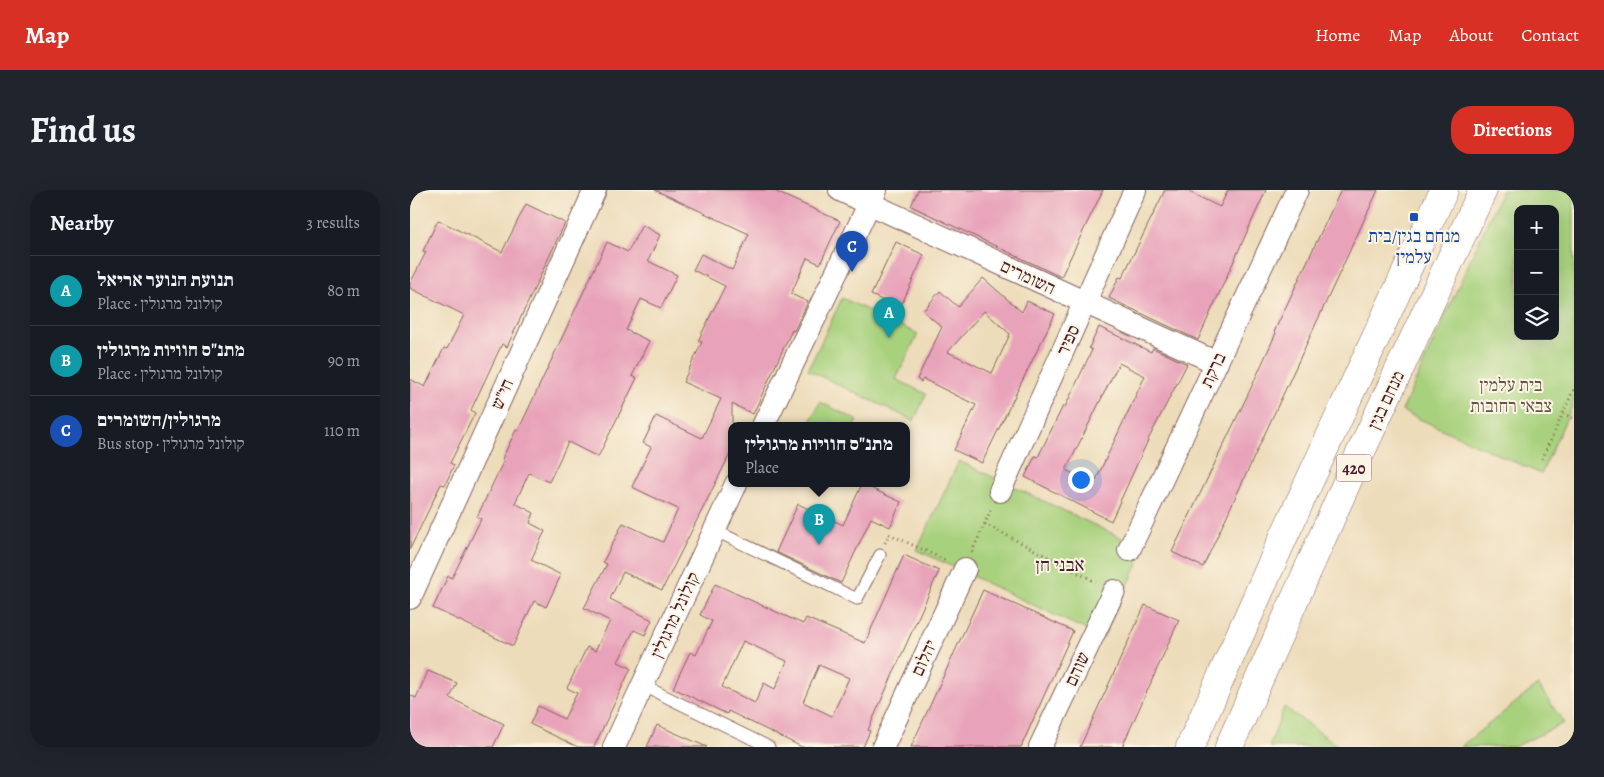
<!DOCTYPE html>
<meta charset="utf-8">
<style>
body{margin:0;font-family:Alegreya,"Frank Ruhl Libre",serif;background:#20242c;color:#f1f3f6}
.controls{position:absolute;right:15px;top:15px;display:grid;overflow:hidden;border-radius:10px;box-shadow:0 5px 20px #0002}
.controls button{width:45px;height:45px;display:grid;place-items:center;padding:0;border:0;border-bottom:1px solid #363941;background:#171b24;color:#f1f3f6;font:25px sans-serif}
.you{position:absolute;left:670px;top:289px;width:18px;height:18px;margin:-12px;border:4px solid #fff;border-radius:50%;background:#1a73e8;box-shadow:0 0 0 8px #1a73e833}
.badge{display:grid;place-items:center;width:32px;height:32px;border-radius:50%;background:#d93025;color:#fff;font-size:16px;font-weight:700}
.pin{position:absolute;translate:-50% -41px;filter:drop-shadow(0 1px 2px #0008)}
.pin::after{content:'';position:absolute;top:26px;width:18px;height:15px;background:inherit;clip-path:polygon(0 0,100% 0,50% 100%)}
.popup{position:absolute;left:318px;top:232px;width:182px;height:65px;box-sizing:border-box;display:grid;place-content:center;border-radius:10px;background:#171b24;filter:drop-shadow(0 1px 4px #0005);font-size:16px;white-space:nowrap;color:#9ea1a6}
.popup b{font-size:19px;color:#f1f3f6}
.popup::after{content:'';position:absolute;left:50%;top:100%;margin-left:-10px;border:10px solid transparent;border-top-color:#171b24}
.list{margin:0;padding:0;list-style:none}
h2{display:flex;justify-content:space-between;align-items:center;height:65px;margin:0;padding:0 20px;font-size:21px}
h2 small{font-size:16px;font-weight:400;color:#9ea1a6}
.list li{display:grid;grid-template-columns:32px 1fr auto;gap:15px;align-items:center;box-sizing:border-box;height:70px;padding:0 20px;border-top:1px solid #363941}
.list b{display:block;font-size:19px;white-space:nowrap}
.list p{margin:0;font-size:16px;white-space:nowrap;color:#9ea1a6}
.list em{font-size:16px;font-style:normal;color:#9ea1a6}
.icon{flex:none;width:28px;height:28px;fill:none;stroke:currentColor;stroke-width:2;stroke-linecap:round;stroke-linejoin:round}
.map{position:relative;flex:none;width:1164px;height:557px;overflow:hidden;border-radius:20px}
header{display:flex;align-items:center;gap:30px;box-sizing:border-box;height:70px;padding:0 25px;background:#d93025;color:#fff}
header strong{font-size:24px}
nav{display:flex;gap:28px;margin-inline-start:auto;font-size:18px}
.intro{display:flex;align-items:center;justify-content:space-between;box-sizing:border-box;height:120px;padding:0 30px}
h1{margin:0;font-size:35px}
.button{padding:12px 22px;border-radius:20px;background:#d93025;color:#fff;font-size:18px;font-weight:700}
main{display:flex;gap:30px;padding:0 30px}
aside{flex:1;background:#171b24;border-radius:20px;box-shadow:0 5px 20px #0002}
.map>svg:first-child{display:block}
</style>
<header>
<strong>Map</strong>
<nav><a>Home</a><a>Map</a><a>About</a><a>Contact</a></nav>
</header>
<div class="intro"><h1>Find us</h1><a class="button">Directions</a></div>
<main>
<aside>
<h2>Nearby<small>3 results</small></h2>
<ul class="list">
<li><span class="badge" style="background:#0f9aa8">A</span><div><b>תנועת הנוער אריאל</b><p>Place · קולונל מרגולין</p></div><em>80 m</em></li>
<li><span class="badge" style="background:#0f9aa8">B</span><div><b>מתנ&quot;ס חוויות מרגולין</b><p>Place · קולונל מרגולין</p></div><em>90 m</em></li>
<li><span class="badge" style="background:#1a4fb4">C</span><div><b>מרגולין/השומרים</b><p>Bus stop · קולונל מרגולין</p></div><em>110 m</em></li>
</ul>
</aside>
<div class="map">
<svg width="1164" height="557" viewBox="0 0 1164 557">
<rect width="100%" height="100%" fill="#fcf5e5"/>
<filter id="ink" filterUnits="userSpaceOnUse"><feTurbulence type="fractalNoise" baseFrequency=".02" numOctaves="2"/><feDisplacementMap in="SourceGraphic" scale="10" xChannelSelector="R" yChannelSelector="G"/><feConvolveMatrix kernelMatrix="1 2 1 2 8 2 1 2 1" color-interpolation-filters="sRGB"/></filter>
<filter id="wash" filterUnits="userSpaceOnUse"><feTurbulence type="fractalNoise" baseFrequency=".0096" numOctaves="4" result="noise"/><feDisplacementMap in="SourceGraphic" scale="20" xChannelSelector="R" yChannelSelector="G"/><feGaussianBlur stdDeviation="1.12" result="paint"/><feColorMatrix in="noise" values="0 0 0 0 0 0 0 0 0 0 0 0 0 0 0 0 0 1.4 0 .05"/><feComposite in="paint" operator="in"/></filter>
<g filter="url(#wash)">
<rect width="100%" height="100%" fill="#eddcba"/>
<path fill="#a8d17d" stroke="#797854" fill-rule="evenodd" d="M1092,0H1164V212L1131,284L992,221ZM1108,19H1145V146H1108Z
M432,108L508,144L486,189L516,204L504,231L398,180Z
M410,212L447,230L444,236H398Z
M549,271L735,359L693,448L507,360Z
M1128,495L1154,533L1104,557H1050Z
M874,517L930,557H859Z"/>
<g id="blocks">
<path fill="#e8a3ba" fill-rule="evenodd" d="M245,0H362L430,31L410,74L397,68L381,104L398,112L384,141L382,140L343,224L322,214V260L252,400L213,382L200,409L242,430L235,445L224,440L208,472L221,478L184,557H168L120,534L128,516L154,529L167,503L157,498L177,457L185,461L200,431L174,418L197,374L193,372L213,333L253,352L268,319L222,297L241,257L233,253L246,226L292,248L311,209L273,192L292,152L288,151L315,96L283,80L291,64L322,80L339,44Z
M508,0H693L651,87L501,16Z
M755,0H775L810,17L818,0H856L788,150L699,108L709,87L712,88Z
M931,0H968L793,377L762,362L841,198L866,143L864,142Z
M116,14L155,33L97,157L92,154L61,220L65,223L40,273L44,275L35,295L31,294L0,359V189L15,197L34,158L37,159L54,125L0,98V94L16,62L13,61L28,30L92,62Z
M232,35L250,45L238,71L267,85L251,118L231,109L216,140L239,151L222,186L227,188L188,267L158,252L139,292L119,283L105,313L124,323L120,333L135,341L121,370L151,385L136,417L124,411L103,456L23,418L38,386L42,388L71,329L67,327L94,270L92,269L106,240L108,241L197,52L218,62Z
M486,52L514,65L490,118L461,105Z
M573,88L612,122L617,111L645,124L572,273L544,260L566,215L513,189L511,192L507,189L532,137L513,121L530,101L548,117ZM574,121L600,144L582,183L538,162Z
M689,137L741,162L743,158L777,174L739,248L701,331L615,287L625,266L628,267L653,216L655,217L682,160L679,158ZM709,173L735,186L684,294L656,280Z
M452,294L491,312L480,337L461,328L431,393L366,362L388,314L433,335Z
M494,365L529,381L458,540L460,541L453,557H392L318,521L317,524L263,498L280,462L286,465L302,431L290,425L305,394L393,434L396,428L455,453ZM333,451L377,471L365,499L354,493L345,513L312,497ZM409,475L439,488L422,526L393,512Z
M573,400L663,441L611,557H501Z
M735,415L769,430L712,557H670Z
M18,481L47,493L40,508L94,534L83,557H0V505L6,508Z
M247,535L297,557H237Z"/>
</g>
</g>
<g filter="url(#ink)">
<use href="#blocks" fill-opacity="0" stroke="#83615d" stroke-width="1"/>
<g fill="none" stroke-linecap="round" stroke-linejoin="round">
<defs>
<path id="lane" d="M304,340L447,409L470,365
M232,495L359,557"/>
<path id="street" d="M430,0L807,173
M353,236L466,0
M590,301L725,0
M719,360L887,0
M0,408L185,0
M204,557L326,294
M473,557L555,379
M630,557L704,401"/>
<path id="primary" d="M780,557L874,346L1034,0
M819,557L941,283L1073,0"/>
</defs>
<use href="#lane" stroke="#83615d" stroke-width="13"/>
<use href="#street" stroke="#83615d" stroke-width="24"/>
<use href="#primary" stroke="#83615d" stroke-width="29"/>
<path stroke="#83615d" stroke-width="3" stroke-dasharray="1 4" stroke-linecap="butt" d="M1153,223L1164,229
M1132,269L1164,199
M575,334L686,392
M475,353L479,344L537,371
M562,362L582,317"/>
<use href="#lane" stroke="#fff" stroke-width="11"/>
<use href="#street" stroke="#fff" stroke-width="22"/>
<use href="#primary" stroke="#fff" stroke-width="28"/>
</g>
</g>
<rect fill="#1a4fb4" stroke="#fcf5e5" stroke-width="2" x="999" y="22" width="10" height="10" rx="2.5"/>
<g text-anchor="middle" stroke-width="4" stroke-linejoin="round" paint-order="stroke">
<rect fill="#fcf5e5" stroke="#7f5f63" stroke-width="1" x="926.5" y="264.5" width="35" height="27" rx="4"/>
<g font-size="16" font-weight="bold" fill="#4a1f2b">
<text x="944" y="284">420</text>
</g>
<g font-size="18" fill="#164399" stroke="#fcf5e5">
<text x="1004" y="52">מנחם בגין/בית<tspan x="1004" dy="21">עלמין</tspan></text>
</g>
<g font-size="18" fill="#4a1f2b" stroke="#fcf5e5">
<text transform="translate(618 87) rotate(25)" y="6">השומרים</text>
<text transform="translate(658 150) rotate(-66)" y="6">ספיר</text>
<text transform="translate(803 180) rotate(-65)" y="6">ברקת</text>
<text transform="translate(92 204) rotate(-66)" y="6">חי"ש</text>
<text transform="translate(976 210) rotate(-65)" y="6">מנחם בגין</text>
<text transform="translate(265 425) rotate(-65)" y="6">קולונל מרגולין</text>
<text transform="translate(514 468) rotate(-65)" y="6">יהלום</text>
<text transform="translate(667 479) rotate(-65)" y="6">שוהם</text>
</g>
<g font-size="18" fill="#665444" stroke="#fcf5e5">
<text x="1101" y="201">בית עלמין<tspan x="1101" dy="21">צבאי רחובות</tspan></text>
</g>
<g font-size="19" fill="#4a1f2b" stroke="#fcf5e5">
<text x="650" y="381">אבני חן</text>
</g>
</g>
</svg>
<div class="controls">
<button>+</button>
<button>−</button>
<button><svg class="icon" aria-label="layers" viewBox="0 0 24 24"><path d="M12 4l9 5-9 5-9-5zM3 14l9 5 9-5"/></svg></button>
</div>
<div class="you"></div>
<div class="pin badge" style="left:479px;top:148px;background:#0f9aa8">A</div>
<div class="pin badge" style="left:409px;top:355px;background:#0f9aa8">B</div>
<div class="popup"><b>מתנ&quot;ס חוויות מרגולין</b>Place</div>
<div class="pin badge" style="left:442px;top:82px;background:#1a4fb4">C</div>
</div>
</main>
